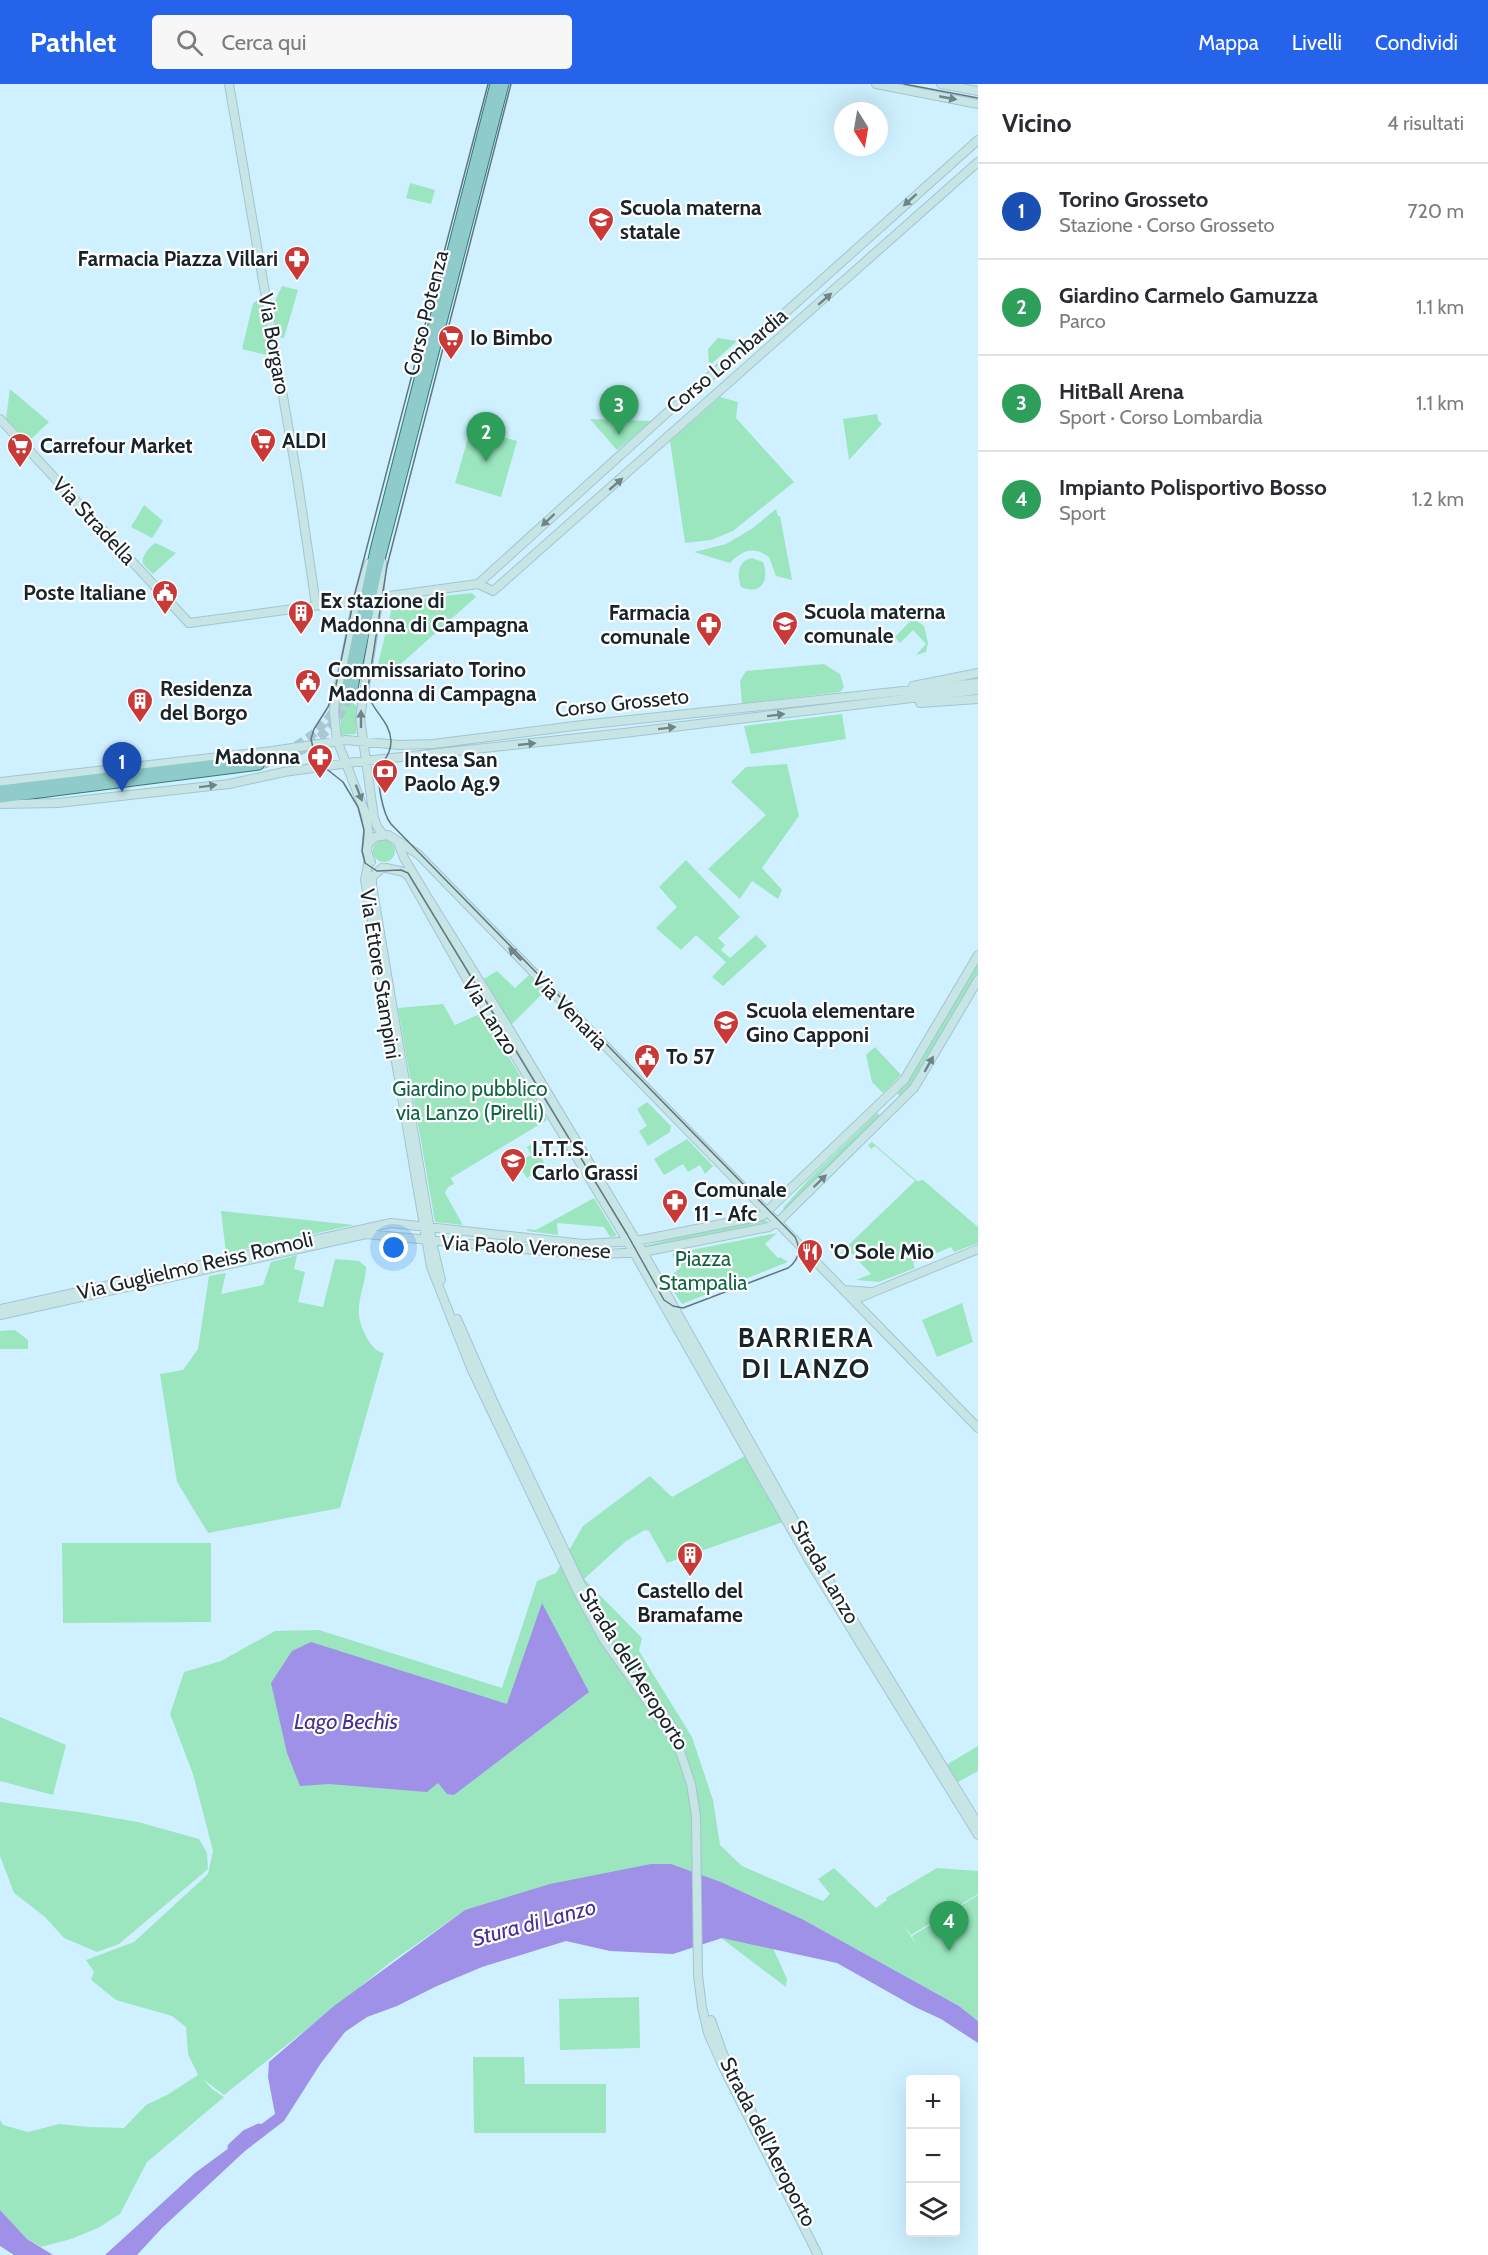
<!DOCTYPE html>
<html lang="it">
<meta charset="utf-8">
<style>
body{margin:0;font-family:Cabin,sans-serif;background:#f7f7f7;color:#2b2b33}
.controls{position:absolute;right:18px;bottom:18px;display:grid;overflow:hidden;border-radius:6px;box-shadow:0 6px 24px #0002}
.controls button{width:54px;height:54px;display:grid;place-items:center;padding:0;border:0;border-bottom:2px solid #e1e1e2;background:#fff;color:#2b2b33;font:30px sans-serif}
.compass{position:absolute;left:834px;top:18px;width:54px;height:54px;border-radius:50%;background:#fff;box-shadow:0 6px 24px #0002;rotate:169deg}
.you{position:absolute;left:394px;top:1164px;width:21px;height:21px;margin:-15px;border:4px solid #fff;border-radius:50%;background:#1a73e8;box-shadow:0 0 0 9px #1a73e833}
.badge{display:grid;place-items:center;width:39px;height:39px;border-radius:50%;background:#2563eb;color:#fff;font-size:20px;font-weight:700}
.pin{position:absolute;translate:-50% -50px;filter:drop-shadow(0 2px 3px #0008)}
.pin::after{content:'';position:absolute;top:32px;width:21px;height:18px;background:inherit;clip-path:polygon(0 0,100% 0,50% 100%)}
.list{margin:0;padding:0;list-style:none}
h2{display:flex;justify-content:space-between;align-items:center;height:78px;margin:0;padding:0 24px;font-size:26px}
h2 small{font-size:20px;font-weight:400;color:#7c7c81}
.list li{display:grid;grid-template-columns:39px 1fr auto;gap:18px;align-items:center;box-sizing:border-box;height:96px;padding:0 24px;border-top:2px solid #e1e1e2}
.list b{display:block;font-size:22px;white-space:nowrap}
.list p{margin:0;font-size:20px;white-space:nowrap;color:#7c7c81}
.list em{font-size:20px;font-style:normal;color:#7c7c81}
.icon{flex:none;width:33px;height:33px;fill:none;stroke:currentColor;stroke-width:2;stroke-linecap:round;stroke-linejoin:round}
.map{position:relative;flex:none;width:978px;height:2171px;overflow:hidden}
header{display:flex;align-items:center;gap:36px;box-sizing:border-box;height:84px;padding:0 30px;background:#2563eb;color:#fff}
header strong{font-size:28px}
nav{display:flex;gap:33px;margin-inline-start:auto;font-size:21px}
.search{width:420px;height:54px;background:#f7f7f7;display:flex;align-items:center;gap:15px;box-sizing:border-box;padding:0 21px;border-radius:6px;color:#7c7c81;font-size:22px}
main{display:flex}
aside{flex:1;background:#fff}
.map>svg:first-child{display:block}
</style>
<header>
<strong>Pathlet</strong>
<div class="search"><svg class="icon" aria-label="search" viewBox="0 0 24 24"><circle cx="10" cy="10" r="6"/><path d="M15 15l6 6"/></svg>Cerca qui</div>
<nav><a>Mappa</a><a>Livelli</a><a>Condividi</a></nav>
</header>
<main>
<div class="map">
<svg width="978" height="2171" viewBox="0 0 978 2171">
<rect width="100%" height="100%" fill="#cff1ff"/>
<path fill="#9be6bf" d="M410,99L435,106L431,120L406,114Z
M282,202L298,206L284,254L277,253L272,223Z
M258,216L265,220L275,273L242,265L253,219Z
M718,254L737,257L709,282L708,265Z
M10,305L49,338L28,358L6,334Z
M720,313L738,318L736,334L794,398L733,447L711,456L685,459L670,357Z
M877,330L878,336L882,340L849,376L843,335Z
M590,335L652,337L617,366Z
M471,344L517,357L501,413L455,399Z
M144,421L163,437L152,454L131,443Z
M776,425L778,432H780L792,496L776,492L769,473C753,462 743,466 730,479L694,468L726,460L753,444Z
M156,459L176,469L153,490C150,487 144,482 143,479C141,472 151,461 156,459Z
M752,474L763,478C770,496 761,512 741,503C737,491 737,477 752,474Z
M472,509L476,513L385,594L377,584L392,523L434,513Z
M922,528L918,538L924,542L928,559L926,568L916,571L926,560L913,546L900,559L895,553L918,529Z
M824,580L840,590L844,603L840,608L742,620L740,597L746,587Z
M353,619L357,622L356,650L341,651L340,621Z
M842,630L846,655L751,670L744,642Z
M787,680L799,732L762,784L782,806L778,815L752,797L740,815L708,785L766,731L731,698L746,683Z
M373 767a11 11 0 1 1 22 0a11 11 0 1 1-22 0Z
M686,776L740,833L718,854L725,861L721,866L730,874L756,851L767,862L723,902L712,893L726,878L696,851L681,866L656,844L677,823L659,803Z
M978,877V890L918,995L901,1013L897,1009L913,990Z
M497,887L515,904L529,891L545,907L510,942L482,896Z
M443,920L455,941L482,929L547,1036L451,1094L454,1100L448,1103L445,1109L463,1141L435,1138L398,924Z
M875,963L901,991L883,1009L872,998L866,971Z
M647,1018L671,1042L670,1048L648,1062L639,1047L647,1042L637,1025Z
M877,1029L882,1033L785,1127L783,1124L809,1095Z
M687,1055L713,1082L705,1090L700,1081L688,1088L683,1080L664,1091L654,1075Z
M872,1058L917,1097L923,1096L978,1143V1159L954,1168L951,1163L913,1179L915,1184L879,1198L856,1196L871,1190L847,1165L836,1173L915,1097L875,1062L871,1065L868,1061Z
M533,1059L546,1082L527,1094L517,1079L531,1071L527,1063Z
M594,1114L617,1152L610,1153L604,1143L557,1139L558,1151L527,1147V1145L536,1146Z
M221,1127L354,1141L226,1169Z
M765,1135L768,1138L645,1165L644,1162L689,1150Z
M777,1149L765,1160L778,1174L780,1173L788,1178L682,1220L666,1196L680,1184L672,1170Z
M297,1171L294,1185L305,1188L298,1218L323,1223L335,1175L359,1177L366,1183C366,1198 357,1217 359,1231C360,1243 371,1268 384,1269L340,1424L208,1449L177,1398L160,1290L183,1286L198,1265L209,1192L226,1189L221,1210L263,1201L271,1178Z
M962,1219L973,1258L937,1273L922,1236Z
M15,1246L28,1256V1265H0V1247Z
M748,1370L783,1438L667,1479L649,1447L645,1446L626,1457L584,1495L642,1554L639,1567L692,1653L713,1716L720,1761L742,1782L823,1817L830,1810L818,1795L834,1784L876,1824L887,1816L886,1814L937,1784L978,1787V1810L911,1851L902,1839L916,1860L912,1852L978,1811V1937L959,1922L802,1835L721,1798L670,1780L465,1826L391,1878L224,2011L203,1995L212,2005L224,2013L147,2078L120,2130L98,2144L71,2155L41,2163L27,2155L0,2126V2036L3,2041L28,2048L59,2040L88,2043L124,2044L146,2021L167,2011L198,1991L188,1970L186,1943L172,1932L116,1916L91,1896L94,1888L86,1876L134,1858L208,1790L213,1767L193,1690L170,1630L184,1588L221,1577L275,1547L319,1546L502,1604L537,1497L556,1489L583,1442L650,1392L672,1413Z
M62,1459H211V1538L63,1539Z
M0,1633L66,1661L53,1711L0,1697Z
M978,1662V1687L958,1698L946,1681Z
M0,1718L79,1728L138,1738L199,1755L207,1769L208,1785L119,1860L97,1868L64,1854L45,1833L14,1809L0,1772Z
M727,1848L773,1864L787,1895L786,1903L721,1854Z
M639,1913L640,1964L560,1966L559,1915Z
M473,1973H524L525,2000H606V2049H474Z"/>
<path fill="#9e91e7" d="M542,1519L589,1608L454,1711L447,1710L438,1699L427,1708L329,1700L300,1702L287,1669L271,1599L292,1567L311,1558L507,1620Z
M651,1780H671L721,1798L802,1835L959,1922L978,1937V1959L941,1935L915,1923L837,1879L722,1854L673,1870L610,1867L566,1857L482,1883L437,1902L397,1922L367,1933L345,1948L321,1979L284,2037L245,2067L162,2144L137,2171H105L195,2089L275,2030L268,1993L269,1978L334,1922L465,1826L550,1800Z
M0,2126L27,2155L53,2171H14L0,2162Z"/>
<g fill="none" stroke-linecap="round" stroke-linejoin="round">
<path stroke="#9e91e7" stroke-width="9" d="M232,2063L246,2050L259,2044"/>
<path stroke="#aac8d4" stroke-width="9" stroke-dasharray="9 4.5" stroke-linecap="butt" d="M258,675C301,667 331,642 347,601
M259,681C305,673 336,647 353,604"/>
<defs>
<path id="secondary" d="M229,0L298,399L316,521
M876,0L978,20
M941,0L978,7
M0,335L189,539L478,500
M382,478L379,513L360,634L374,734L377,742L383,751
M369,479L357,515L345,577L335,615L334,628L337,656L366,731L369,752L367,767L371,778
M478,500L669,327L777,236L978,56
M478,500L493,507L500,501L978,78
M913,602L978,589
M920,619L978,615
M0,698L272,667L346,656L399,661L433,660L582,641L978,599
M0,720L58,719L229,700L284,688L355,678L624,649L978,606
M398,758L404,774L425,809L511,948L643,1168L816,1475L978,1740
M369,759L375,753L388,751L418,770L978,1344
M369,775L365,796L431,1183L471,1284L579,1510L604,1556L667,1645L680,1667L691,1700L696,1732L698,1892L702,1923L708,1949L725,1987L818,2171
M382,784L372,793V801L432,1158L441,1196
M386,784L404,788L409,793L469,899L488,927L628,1158L810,1478L978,1751
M844,1206L870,1208
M854,1216L978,1165
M0,1225L391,1139L584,1160L636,1157L762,1132L904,996L978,871
M0,1231L366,1150L586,1171L643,1168L769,1143L779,1137L914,1004L978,896
M457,1235L494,1319L584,1507L610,1554
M661,1625L678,1652
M711,1936L723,1970L752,2028"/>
<path id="primary" d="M347,601L375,466L495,0
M353,604L376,491L504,0
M0,706L258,675
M0,714L259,681"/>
</defs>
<use href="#secondary" stroke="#a4c4d2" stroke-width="10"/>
<use href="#primary" stroke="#337a7a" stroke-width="11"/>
<use href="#secondary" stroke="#c6e5e4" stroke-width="8"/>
<use href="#primary" stroke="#8ecbca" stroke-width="9"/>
<path stroke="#61767f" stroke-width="1.5" d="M488,0L356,505L336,601L328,623L314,645L311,655L314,668L319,679L343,698L358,723L364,746L362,767L365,779L377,787L401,786L408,789L627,1150L664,1216L673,1222L683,1224L788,1184C799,1176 801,1165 795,1153L391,740C383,730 375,694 381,682C386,673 391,668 391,657C390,634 367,625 368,603L387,482L511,0
M904,0L978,14"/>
</g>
<defs><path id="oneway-solid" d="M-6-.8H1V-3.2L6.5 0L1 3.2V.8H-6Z" transform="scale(1.5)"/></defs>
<g fill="#6f8486">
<use href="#oneway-solid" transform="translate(948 14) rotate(11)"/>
<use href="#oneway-solid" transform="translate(910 116) rotate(138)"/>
<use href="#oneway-solid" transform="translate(825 215) rotate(-41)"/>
<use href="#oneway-solid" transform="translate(616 400) rotate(-41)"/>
<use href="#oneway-solid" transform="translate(548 436) rotate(137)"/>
<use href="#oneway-solid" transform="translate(776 631) rotate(-7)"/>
<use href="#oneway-solid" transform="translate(361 635) rotate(-90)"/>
<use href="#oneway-solid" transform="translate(667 644) rotate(-7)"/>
<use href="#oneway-solid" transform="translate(527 660) rotate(-6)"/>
<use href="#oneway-solid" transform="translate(208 702) rotate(-7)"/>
<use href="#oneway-solid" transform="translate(359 709) rotate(69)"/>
<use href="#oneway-solid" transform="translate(515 870) rotate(-135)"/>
<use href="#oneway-solid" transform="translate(929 980) rotate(-60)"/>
<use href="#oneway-solid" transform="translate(820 1097) rotate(-44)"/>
</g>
<defs>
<symbol id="school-pin" viewBox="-11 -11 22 30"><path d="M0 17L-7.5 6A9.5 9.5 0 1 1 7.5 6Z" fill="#c83937" stroke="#fff"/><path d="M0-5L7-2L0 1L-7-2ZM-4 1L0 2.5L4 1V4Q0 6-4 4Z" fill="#fff"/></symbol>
<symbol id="pharmacy-pin" viewBox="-11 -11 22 30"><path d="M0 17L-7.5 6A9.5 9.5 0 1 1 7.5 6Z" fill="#c83937" stroke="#fff"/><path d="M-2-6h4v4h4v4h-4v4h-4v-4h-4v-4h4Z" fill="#fff"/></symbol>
<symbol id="supermarket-pin" viewBox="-11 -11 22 30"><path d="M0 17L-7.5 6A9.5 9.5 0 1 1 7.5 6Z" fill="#c83937" stroke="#fff"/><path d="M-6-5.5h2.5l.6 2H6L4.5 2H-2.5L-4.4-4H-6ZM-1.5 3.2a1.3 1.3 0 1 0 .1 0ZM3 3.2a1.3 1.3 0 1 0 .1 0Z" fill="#fff"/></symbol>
<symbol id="civic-pin" viewBox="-11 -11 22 30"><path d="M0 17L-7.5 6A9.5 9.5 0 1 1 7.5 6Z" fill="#c83937" stroke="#fff"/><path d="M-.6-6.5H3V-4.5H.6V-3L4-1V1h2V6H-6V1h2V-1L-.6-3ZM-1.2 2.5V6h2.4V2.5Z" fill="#fff"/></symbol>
<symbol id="building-pin" viewBox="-11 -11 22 30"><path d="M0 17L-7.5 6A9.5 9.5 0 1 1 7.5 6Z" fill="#c83937" stroke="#fff"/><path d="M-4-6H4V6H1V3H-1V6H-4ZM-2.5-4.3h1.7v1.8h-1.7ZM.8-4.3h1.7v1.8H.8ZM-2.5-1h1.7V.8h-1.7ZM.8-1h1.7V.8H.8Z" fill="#fff"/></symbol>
<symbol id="bank-pin" viewBox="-11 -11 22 30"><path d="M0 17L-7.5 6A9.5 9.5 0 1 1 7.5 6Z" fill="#c83937" stroke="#fff"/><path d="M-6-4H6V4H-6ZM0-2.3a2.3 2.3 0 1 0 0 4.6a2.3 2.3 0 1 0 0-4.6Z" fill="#fff"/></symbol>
<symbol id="restaurant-pin" viewBox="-11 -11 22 30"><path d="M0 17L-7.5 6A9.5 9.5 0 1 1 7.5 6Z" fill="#c83937" stroke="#fff"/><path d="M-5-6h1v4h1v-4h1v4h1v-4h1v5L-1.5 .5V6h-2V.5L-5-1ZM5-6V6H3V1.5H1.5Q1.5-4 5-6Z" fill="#fff"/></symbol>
</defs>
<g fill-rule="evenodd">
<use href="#school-pin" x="586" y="121" width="30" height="40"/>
<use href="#pharmacy-pin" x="282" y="160" width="30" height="40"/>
<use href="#supermarket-pin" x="436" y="239" width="30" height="40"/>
<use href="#supermarket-pin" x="248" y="342" width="30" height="40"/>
<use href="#supermarket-pin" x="5" y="347" width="30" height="40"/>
<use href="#civic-pin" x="150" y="494" width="30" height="40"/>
<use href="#building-pin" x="286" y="514" width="30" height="40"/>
<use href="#school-pin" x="770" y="525" width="30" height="40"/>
<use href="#pharmacy-pin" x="694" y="526" width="30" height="40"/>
<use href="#civic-pin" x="293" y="583" width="30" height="40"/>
<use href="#building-pin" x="125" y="602" width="30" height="40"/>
<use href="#pharmacy-pin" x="305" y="658" width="30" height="40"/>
<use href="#bank-pin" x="370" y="673" width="30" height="40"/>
<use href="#school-pin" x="711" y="924" width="30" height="40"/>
<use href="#civic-pin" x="632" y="958" width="30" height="40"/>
<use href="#school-pin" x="498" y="1062" width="30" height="40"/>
<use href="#pharmacy-pin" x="660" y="1103" width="30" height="40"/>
<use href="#restaurant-pin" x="795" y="1153" width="30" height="40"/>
<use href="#building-pin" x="675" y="1456" width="30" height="40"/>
</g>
<g text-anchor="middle" stroke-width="4.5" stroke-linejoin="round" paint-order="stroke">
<g font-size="21" font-weight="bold" fill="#182429" stroke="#fff" text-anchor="start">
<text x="620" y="131">Scuola materna<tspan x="620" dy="24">statale</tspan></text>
<text x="278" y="182" text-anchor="end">Farmacia Piazza Villari</text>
<text x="470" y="261">Io Bimbo</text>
<text x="282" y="364">ALDI</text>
<text x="40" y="369">Carrefour Market</text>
<text x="146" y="516" text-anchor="end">Poste Italiane</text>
<text x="320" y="524">Ex stazione di<tspan x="320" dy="24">Madonna di Campagna</tspan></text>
<text x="804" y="535">Scuola materna<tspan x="804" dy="24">comunale</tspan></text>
<text x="690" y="536" text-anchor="end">Farmacia<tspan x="690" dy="24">comunale</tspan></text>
<text x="328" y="593">Commissariato Torino<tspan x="328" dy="24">Madonna di Campagna</tspan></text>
<text x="160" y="612">Residenza<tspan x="160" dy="24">del Borgo</tspan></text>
<text x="300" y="680" text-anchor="end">Madonna</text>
<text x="404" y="683">Intesa San<tspan x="404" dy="24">Paolo Ag.9</tspan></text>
<text x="746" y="934">Scuola elementare<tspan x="746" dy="24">Gino Capponi</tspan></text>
<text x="666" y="980">To 57</text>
<text x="532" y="1072">I.T.T.S.<tspan x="532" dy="24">Carlo Grassi</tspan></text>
<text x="694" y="1113">Comunale<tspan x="694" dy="24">11 - Afc</tspan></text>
<text x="830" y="1175">'O Sole Mio</text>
<text x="690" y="1514" text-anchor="middle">Castello del<tspan x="690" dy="24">Bramafame</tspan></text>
</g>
<g font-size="21" fill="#182429" stroke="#fff">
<text transform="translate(426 229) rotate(-76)" y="7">Corso Potenza</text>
<text transform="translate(274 260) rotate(80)" y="7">Via Borgaro</text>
<text transform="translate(727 277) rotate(-40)" y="7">Corso Lombardia</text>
<text transform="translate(94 437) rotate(47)" y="7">Via Stradella</text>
<text transform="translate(622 619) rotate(-6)" y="7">Corso Grosseto</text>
<text transform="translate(380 890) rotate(81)" y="7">Via Ettore Stampini</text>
<text transform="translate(570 927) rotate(46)" y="7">Via Venaria</text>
<text transform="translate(490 932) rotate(58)" y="7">Via Lanzo</text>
<text transform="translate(526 1163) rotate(3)" y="7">Via Paolo Veronese</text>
<text transform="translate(195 1182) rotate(-13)" y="7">Via Guglielmo Reiss Romoli</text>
<text transform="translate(825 1488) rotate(60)" y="7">Strada Lanzo</text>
<text transform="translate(634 1585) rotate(58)" y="7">Strada dell'Aeroporto</text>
<text transform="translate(768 2058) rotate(63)" y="7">Strada dell'Aeroporto</text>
</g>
<g font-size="21" fill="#136444" stroke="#fff">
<text x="470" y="1012">Giardino pubblico<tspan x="470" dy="24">via Lanzo (Pirelli)</tspan></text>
<text x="703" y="1182">Piazza<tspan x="703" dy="24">Stampalia</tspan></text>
</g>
<g font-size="22" font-style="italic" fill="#4a3093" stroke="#fff">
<text x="346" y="1645">Lago Bechis</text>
<text transform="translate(534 1838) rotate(-15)" y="8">Stura di Lanzo</text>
</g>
<g font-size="27" font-weight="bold" letter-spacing="1.5" fill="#182429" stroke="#fff">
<text x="806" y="1263">BARRIERA<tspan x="806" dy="31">DI LANZO</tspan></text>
</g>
</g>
</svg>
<div class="controls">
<button>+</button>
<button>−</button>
<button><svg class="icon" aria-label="layers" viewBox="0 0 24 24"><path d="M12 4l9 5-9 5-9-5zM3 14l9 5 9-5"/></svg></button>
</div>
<svg class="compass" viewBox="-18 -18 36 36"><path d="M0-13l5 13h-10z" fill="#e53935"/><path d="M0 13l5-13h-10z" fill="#7c7c81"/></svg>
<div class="you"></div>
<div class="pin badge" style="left:122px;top:708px;background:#1a4fb4">1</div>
<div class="pin badge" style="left:486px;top:378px;background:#2e9e5b">2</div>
<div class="pin badge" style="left:619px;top:351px;background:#2e9e5b">3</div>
<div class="pin badge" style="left:949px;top:1867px;background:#2e9e5b">4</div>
</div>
<aside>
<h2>Vicino<small>4 risultati</small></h2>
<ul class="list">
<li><span class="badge" style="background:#1a4fb4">1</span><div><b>Torino Grosseto</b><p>Stazione · Corso Grosseto</p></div><em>720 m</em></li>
<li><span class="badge" style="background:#2e9e5b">2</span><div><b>Giardino Carmelo Gamuzza</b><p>Parco</p></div><em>1.1 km</em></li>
<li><span class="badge" style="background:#2e9e5b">3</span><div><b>HitBall Arena</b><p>Sport · Corso Lombardia</p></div><em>1.1 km</em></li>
<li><span class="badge" style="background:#2e9e5b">4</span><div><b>Impianto Polisportivo Bosso</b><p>Sport</p></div><em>1.2 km</em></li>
</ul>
</aside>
</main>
